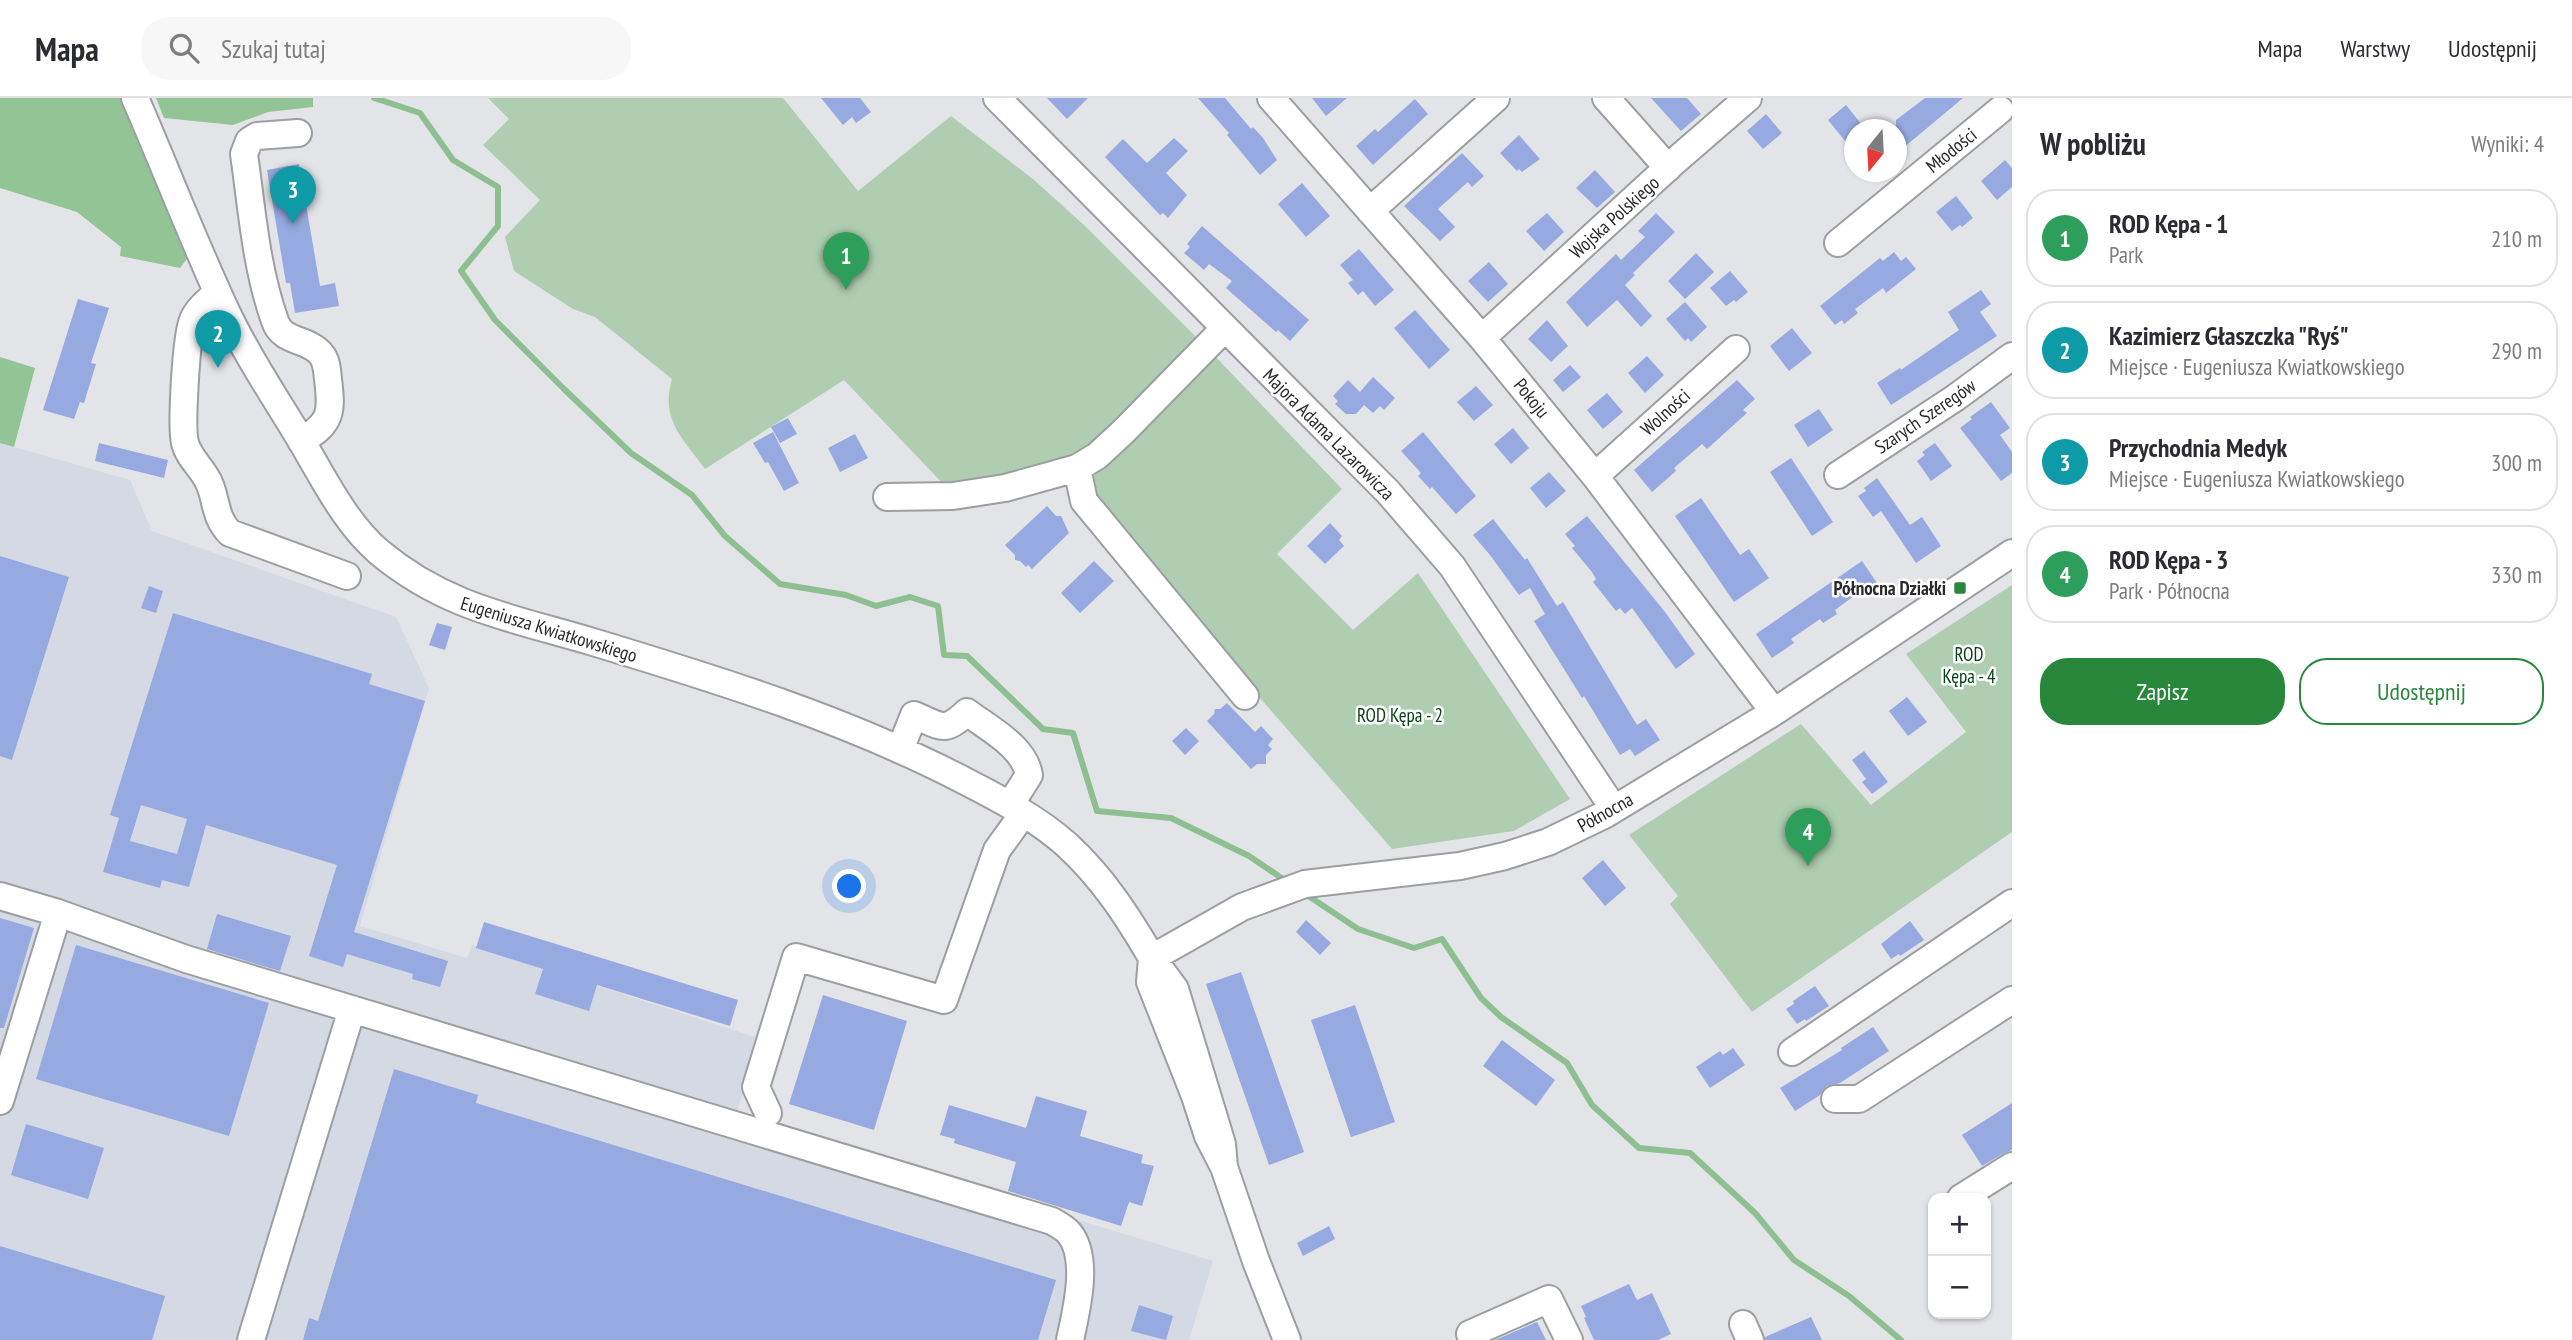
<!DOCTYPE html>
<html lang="pl">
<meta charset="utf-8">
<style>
body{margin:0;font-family:"PT Sans Narrow",sans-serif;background:#f7f7f7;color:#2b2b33}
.controls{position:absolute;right:21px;bottom:21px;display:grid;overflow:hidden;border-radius:14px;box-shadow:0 2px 5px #0004}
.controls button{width:63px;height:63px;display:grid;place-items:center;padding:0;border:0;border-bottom:2px solid #e1e1e2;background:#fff;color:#2b2b33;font:35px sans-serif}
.compass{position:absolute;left:1844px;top:21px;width:63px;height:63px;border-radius:50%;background:#fff;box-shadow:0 2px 5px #0004;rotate:198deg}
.you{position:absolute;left:850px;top:789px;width:24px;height:24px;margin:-18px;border:5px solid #fff;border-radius:50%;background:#1a73e8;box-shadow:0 0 0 10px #1a73e833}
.badge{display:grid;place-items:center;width:46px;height:46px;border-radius:50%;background:#28873a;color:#fff;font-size:23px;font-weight:700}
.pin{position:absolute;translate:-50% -58px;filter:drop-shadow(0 2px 4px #0008)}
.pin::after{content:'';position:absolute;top:37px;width:24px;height:21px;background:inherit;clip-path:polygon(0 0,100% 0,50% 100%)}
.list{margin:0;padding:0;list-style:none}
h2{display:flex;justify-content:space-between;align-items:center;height:91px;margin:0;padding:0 28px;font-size:30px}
h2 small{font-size:23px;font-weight:400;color:#7c7c81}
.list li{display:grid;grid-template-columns:46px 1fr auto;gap:21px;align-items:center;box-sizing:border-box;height:98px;margin:0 14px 14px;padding:0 14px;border:2px solid #e1e1e2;border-radius:28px}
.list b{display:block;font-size:26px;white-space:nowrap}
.list p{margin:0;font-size:23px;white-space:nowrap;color:#7c7c81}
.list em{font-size:23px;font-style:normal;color:#7c7c81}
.actions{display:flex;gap:14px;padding:21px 28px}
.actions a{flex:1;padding:16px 0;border:2px solid #28873a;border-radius:28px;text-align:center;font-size:24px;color:#28873a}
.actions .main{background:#28873a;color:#fff}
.icon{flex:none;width:38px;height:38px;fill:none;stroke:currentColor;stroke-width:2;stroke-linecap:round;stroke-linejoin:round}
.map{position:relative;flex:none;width:2012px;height:1242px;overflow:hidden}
header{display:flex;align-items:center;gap:42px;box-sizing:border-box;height:98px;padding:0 35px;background:#fff;border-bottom:2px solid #e1e1e2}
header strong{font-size:33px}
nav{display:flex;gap:38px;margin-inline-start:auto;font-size:24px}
.search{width:490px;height:63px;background:#f7f7f7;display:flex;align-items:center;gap:18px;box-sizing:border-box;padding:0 24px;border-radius:28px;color:#7c7c81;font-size:26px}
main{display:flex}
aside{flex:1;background:#fff}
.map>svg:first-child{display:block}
</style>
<header>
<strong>Mapa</strong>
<div class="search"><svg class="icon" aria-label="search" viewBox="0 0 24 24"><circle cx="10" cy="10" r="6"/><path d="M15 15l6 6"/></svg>Szukaj tutaj</div>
<nav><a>Mapa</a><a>Warstwy</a><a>Udostępnij</a></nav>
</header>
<main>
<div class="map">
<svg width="2012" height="1242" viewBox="0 0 2012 1242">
<rect width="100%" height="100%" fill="#e3e4e8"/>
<path fill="#d4d9e3" d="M0,345L130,382L152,433L396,519L429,590L360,828L467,860L472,847L758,940L736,1017L1213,1163L1189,1242H0Z"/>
<path fill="#afceb1" d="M488,0H783L858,93L951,18L1033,81L1085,128L1201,244L1082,361L949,392L844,282L705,371C682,339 660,322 672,281L595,219L573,211L514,173L505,139L540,102L483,47L509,21Z
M1212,255L1342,391L1277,456L1353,532L1418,475L1570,701L1514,733L1392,751L1093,409L1086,381Z
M2012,487V734L1752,914L1670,806L1678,798L1629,737L1801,626L1871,707L1966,634L1906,556Z"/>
<path fill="#93c496" d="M0,0H121L190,157L180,170L120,158L121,149L77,114L0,90Z
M156,0H313V9L268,14L233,27L164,20Z
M0,259L35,270L14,349L0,345Z"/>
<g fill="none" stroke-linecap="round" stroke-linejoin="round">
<path stroke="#8ebf91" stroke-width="6" d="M374,0L420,15L453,62L498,89V128L461,173L495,222L564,291L631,355L692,397L725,438L780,486L846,497L876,508L910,499L938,508L944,557L967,558L1043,631L1073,635L1097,713L1171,720L1249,758L1289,785
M1304,795L1358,831L1414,850L1442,841L1481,900L1501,919L1567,965L1592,1007L1639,1050L1690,1055L1755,1115L1794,1162L1849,1198L1901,1242"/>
</g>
<path fill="#96a9e0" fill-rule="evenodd" d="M821,0H860L871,14L856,25L852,19L843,27Z
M1047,0H1088L1067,21Z
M1198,0H1225L1251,31L1253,29L1263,40L1277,62L1260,77L1227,37L1229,35Z
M1312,0H1347L1326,18Z
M1651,0H1687L1701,16L1681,33Z
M1925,0H1963L1896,56V22Z
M1415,1L1428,16L1373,67L1356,48L1375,31L1378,34Z
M1846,7L1866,32H1854V54L1828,22Z
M1766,16L1782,35L1763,51L1747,33Z
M1519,37L1540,61L1522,74L1519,71L1517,73L1500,55Z
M1174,40L1188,53L1166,75L1187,97L1168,120L1163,115L1160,117L1105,59L1123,41L1147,65Z
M1462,55L1484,78L1472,89L1468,84L1438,111L1455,129L1440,143L1404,108Z
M2005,62L2012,70V89L1997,102L1981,83Z
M299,66L320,188L335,185L339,208L295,215L290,185H286L267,72Z
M1595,72L1615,94L1597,110L1576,90Z
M1302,85L1330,118L1306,139L1278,106Z
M1956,98L1973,120L1962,129L1960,127L1952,133L1936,114Z
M1547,115L1564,134L1544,153L1526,133Z
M1656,115L1675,134L1633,175L1635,177L1625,187L1652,218L1641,229L1617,202L1587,229L1566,204L1616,156L1621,162L1645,139L1638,133Z
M1202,128L1309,222L1290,243L1278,232L1276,234L1226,190L1232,183L1209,166L1204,172L1184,155L1190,149L1187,146Z
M1359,151L1394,192L1375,208L1363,193L1358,197L1348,185L1353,182L1340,167Z
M1894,154L1901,163L1906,159L1916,171L1886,195L1883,190L1855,211L1858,215L1844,226L1842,222L1835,227L1820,208L1880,160L1883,163Z
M1696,155L1714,174L1685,201L1668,183Z
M1489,164L1508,186L1488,204L1468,183Z
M1730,173L1748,194L1736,204L1734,202L1726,208L1710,190Z
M1981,192L1991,206L1980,214L1997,238L1891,307L1877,285L1900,270L1901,272L1959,232L1948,214Z
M78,201L109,210L91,265L96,266L84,305L80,304L74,321L43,312Z
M1685,204L1707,229L1691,244L1688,240L1685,243L1666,221Z
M1415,212L1450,252L1429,271L1394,230Z
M1547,222L1568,248L1551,264L1528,241Z
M1792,230L1812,255L1789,273L1770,248Z
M1647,258L1664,277L1645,295L1628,275Z
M1570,267L1581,279L1563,294L1553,282Z
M1373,279L1395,300L1384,312L1380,308L1373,315L1364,307L1356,316H1346L1335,306L1338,303L1333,298L1348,282L1360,294Z
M1737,282L1755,301L1743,312L1747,315L1707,351L1702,346L1674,370L1676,373L1652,394L1634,372Z
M1476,288L1493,307L1474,323L1457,304Z
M1607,295L1623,314L1603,331L1587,312Z
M1991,304L2010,330L2000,337L2012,354V375L2001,383L1960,330L1972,321L1970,319Z
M1819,311L1833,332L1808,349L1794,327Z
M788,320L797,336L780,345L771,329Z
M1513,330L1529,350L1511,366L1494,346Z
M773,334L799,385L784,393L768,364L765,365L753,345Z
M1423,334L1476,398L1456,416L1432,389L1430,391L1418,378L1421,375L1401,353Z
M855,336L868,360L840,374L828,350Z
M99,345L168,362L164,380L95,363Z
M1935,345L1952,368L1931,383L1917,363L1925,357L1922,354Z
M1791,360L1833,424L1812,438L1770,374Z
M1549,374L1566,393L1546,410L1530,390Z
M1877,380L1910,427L1922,419L1941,448L1916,465L1881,413L1873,419L1858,398L1866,393L1864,390Z
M1701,400L1740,457L1749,451L1769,480L1734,504L1675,418Z
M1047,408L1056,418H1061L1069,435L1032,471L1028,467L1026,469L1020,463L1015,462V457L1005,447Z
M1587,418L1665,514L1695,556L1676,571L1632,510L1625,516L1620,510L1616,513L1593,484L1596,481L1592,474L1572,450L1575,448L1565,436Z
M1493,421L1525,462L1527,460L1557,508L1563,504L1637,627L1646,621L1660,642L1635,658L1630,651L1620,657L1584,598L1582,600L1534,523L1545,516L1530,490L1519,497L1490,457L1473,437Z
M1330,425L1342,438L1339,442L1344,448L1325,466L1307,448Z
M0,458L69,479L12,662L0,658Z
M1094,463L1114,483L1080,515L1061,495Z
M1862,463L1879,488L1866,497L1862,492L1835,512L1837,516L1823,525L1820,521L1791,541L1794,545L1772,560L1756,536Z
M149,488L163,493L156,515L141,510Z
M173,515L372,576L369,586L425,603L354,834L448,863L440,889L412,881L413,876L347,856L343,869L309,858L337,767L206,727L189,789L162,782L160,790L103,774L119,720L110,717ZM141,707L187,721L177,756L130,743Z
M437,525L452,529L445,552L429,547Z
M1907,599L1927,624L1908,638L1889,613Z
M1227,605L1255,634L1261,628L1273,641L1268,647L1272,651L1266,657V666H1257L1251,671L1207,623L1214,616L1215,611H1220Z
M1186,630L1199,643L1185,657L1172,643Z
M1864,653L1888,684L1872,696L1862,684L1866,681L1852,662Z
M1603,762L1626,790L1605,808L1582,780Z
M217,816L291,838L280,873L207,851Z
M0,820L34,830L4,930H0Z
M1306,822L1331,845L1320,857L1296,834Z
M1910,823L1924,842L1900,858L1899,856L1891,861L1881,846Z
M484,824L738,902L730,928L597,887L589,913L535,896L543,871L476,850Z
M76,847L269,905L229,1038L36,981Z
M1241,874L1304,1054L1269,1067L1206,886Z
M1815,888L1829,908L1806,923L1805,921L1797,926L1786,911L1794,906L1793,903Z
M823,897L907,923L874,1032L789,1006Z
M1355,907L1395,1024L1351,1039L1311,922Z
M1873,929L1889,953L1840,985L1827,988L1820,997L1795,1013L1780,990L1842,952L1841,950Z
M1502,942L1555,982L1536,1008L1483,968Z
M1733,950L1745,967L1710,990L1696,969L1720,953L1723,957Z
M394,971L478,997L476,1005L1056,1182L1038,1242H303L309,1220L318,1223Z
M1036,998L1087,1013L1080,1038L1143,1057L1141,1065L1154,1068L1142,1108L1129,1104L1121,1128L1008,1093L1016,1064L954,1045L955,1041L940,1037L949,1007L1026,1030Z
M2012,1005V1052L2004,1055L1982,1068L1962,1037Z
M26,1026L104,1050L88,1101L11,1077Z
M1329,1128L1335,1141L1303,1158L1297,1145Z
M0,1148L165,1198L152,1242H0Z
M1629,1186L1637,1202L1652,1195L1671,1236L1658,1242H1594L1584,1220L1586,1219L1581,1208Z
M1139,1207L1173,1218L1166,1242L1131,1233Z
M1811,1219L1822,1242H1765V1239Z
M1537,1224L1546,1242H1495Z"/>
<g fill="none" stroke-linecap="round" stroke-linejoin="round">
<defs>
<path id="minor" d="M135,0C166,71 194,145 227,215C248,260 277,302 302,344C324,381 346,426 379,454C446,510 513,520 593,544C719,582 848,622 965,683C1000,701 1038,721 1067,747C1103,780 1128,819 1152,860L1242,809L1305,786L1460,768L1505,758L1548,744L1606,716L1774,614L2012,455
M997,0L1388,394L1452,468L1614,711
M1271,0L1482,240L1595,378L1774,614
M1606,0L1668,70
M298,35L257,38L249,43L244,56C252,112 256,170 275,223C282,245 308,240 321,256C327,263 327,273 328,281C332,314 332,325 301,343
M1370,113L1496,0
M1838,145L2000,12
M218,195C208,202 198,210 193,222C186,237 181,329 185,345C189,361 204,371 210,387C217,405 215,420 230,435L347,478
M1482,240L1674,64L1748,0
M1077,370L1084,403L1245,598
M1838,377L1955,300L2012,258
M1595,378L1736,251
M887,399L953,398L1005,390L1077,370L1097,358L1123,334L1225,230
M900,652L914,617C941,628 944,636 967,614C989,631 1024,648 1029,677L1010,707
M0,798L58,815L186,861L1052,1123C1057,1126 1065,1130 1069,1135C1090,1160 1076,1214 1070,1242
M1792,954L2012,805
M1835,1001H1859L2012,902
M0,1003L58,815
M768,1015L756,989L796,859L944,902L997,752L1023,716
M1224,1069L1222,1046L1175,891L1152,860L1150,884L1195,998L1208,1038L1224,1069L1256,1163L1287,1242
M1961,1100L2012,1068
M1743,1226L1750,1242
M251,1242L352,911
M1473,1242L1470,1236L1549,1201L1569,1242"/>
</defs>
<use href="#minor" stroke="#9c9ea1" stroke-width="30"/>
<use href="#minor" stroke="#fff" stroke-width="26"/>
</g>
<rect fill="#28873a" stroke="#fff" stroke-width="2.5" x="1953" y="483" width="14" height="14" rx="3.5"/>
<g text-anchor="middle" stroke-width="5" stroke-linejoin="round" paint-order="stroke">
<g font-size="19" fill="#29292b" stroke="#fff">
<text transform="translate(1951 52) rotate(-39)" y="7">Młodości</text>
<text transform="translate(1614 119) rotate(-42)" y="7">Wojska Polskiego</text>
<text transform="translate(1532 300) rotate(51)" y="7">Pokoju</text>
<text transform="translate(1665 314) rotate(-42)" y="7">Wolności</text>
<text transform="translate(1925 318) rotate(-34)" y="7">Szarych Szeregów</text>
<text transform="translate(1329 336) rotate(45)" y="7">Majora Adama Lazarowicza</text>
<text transform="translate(549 531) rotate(17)" y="7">Eugeniusza Kwiatkowskiego</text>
<text transform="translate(1605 714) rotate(-29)" y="7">Północna</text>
</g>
<g font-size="19" font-weight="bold" fill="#29292b" stroke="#fff" text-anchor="end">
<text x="1946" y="497">Północna Działki</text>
</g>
<g font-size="19" fill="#0b4116" stroke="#fff">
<text x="1969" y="563">ROD<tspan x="1969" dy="22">Kępa - 4</tspan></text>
<text x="1400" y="624">ROD Kępa - 2</text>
</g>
</g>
</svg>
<div class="controls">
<button>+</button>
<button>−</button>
</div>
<svg class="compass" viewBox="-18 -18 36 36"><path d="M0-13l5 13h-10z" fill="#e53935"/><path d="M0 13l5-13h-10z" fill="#7c7c81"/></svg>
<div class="you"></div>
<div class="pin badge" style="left:846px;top:192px;background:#2e9e5b">1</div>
<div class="pin badge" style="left:218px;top:270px;background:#0f9aa8">2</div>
<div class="pin badge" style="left:293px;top:126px;background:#0f9aa8">3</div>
<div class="pin badge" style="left:1808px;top:768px;background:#2e9e5b">4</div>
</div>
<aside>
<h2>W pobliżu<small>Wyniki: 4</small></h2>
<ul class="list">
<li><span class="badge" style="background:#2e9e5b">1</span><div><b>ROD Kępa - 1</b><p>Park</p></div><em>210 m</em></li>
<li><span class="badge" style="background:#0f9aa8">2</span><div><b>Kazimierz Głaszczka &quot;Ryś&quot;</b><p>Miejsce · Eugeniusza Kwiatkowskiego</p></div><em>290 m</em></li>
<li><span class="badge" style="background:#0f9aa8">3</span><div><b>Przychodnia Medyk</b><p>Miejsce · Eugeniusza Kwiatkowskiego</p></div><em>300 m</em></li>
<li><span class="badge" style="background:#2e9e5b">4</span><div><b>ROD Kępa - 3</b><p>Park · Północna</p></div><em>330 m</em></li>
</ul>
<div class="actions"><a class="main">Zapisz</a><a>Udostępnij</a></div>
</aside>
</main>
